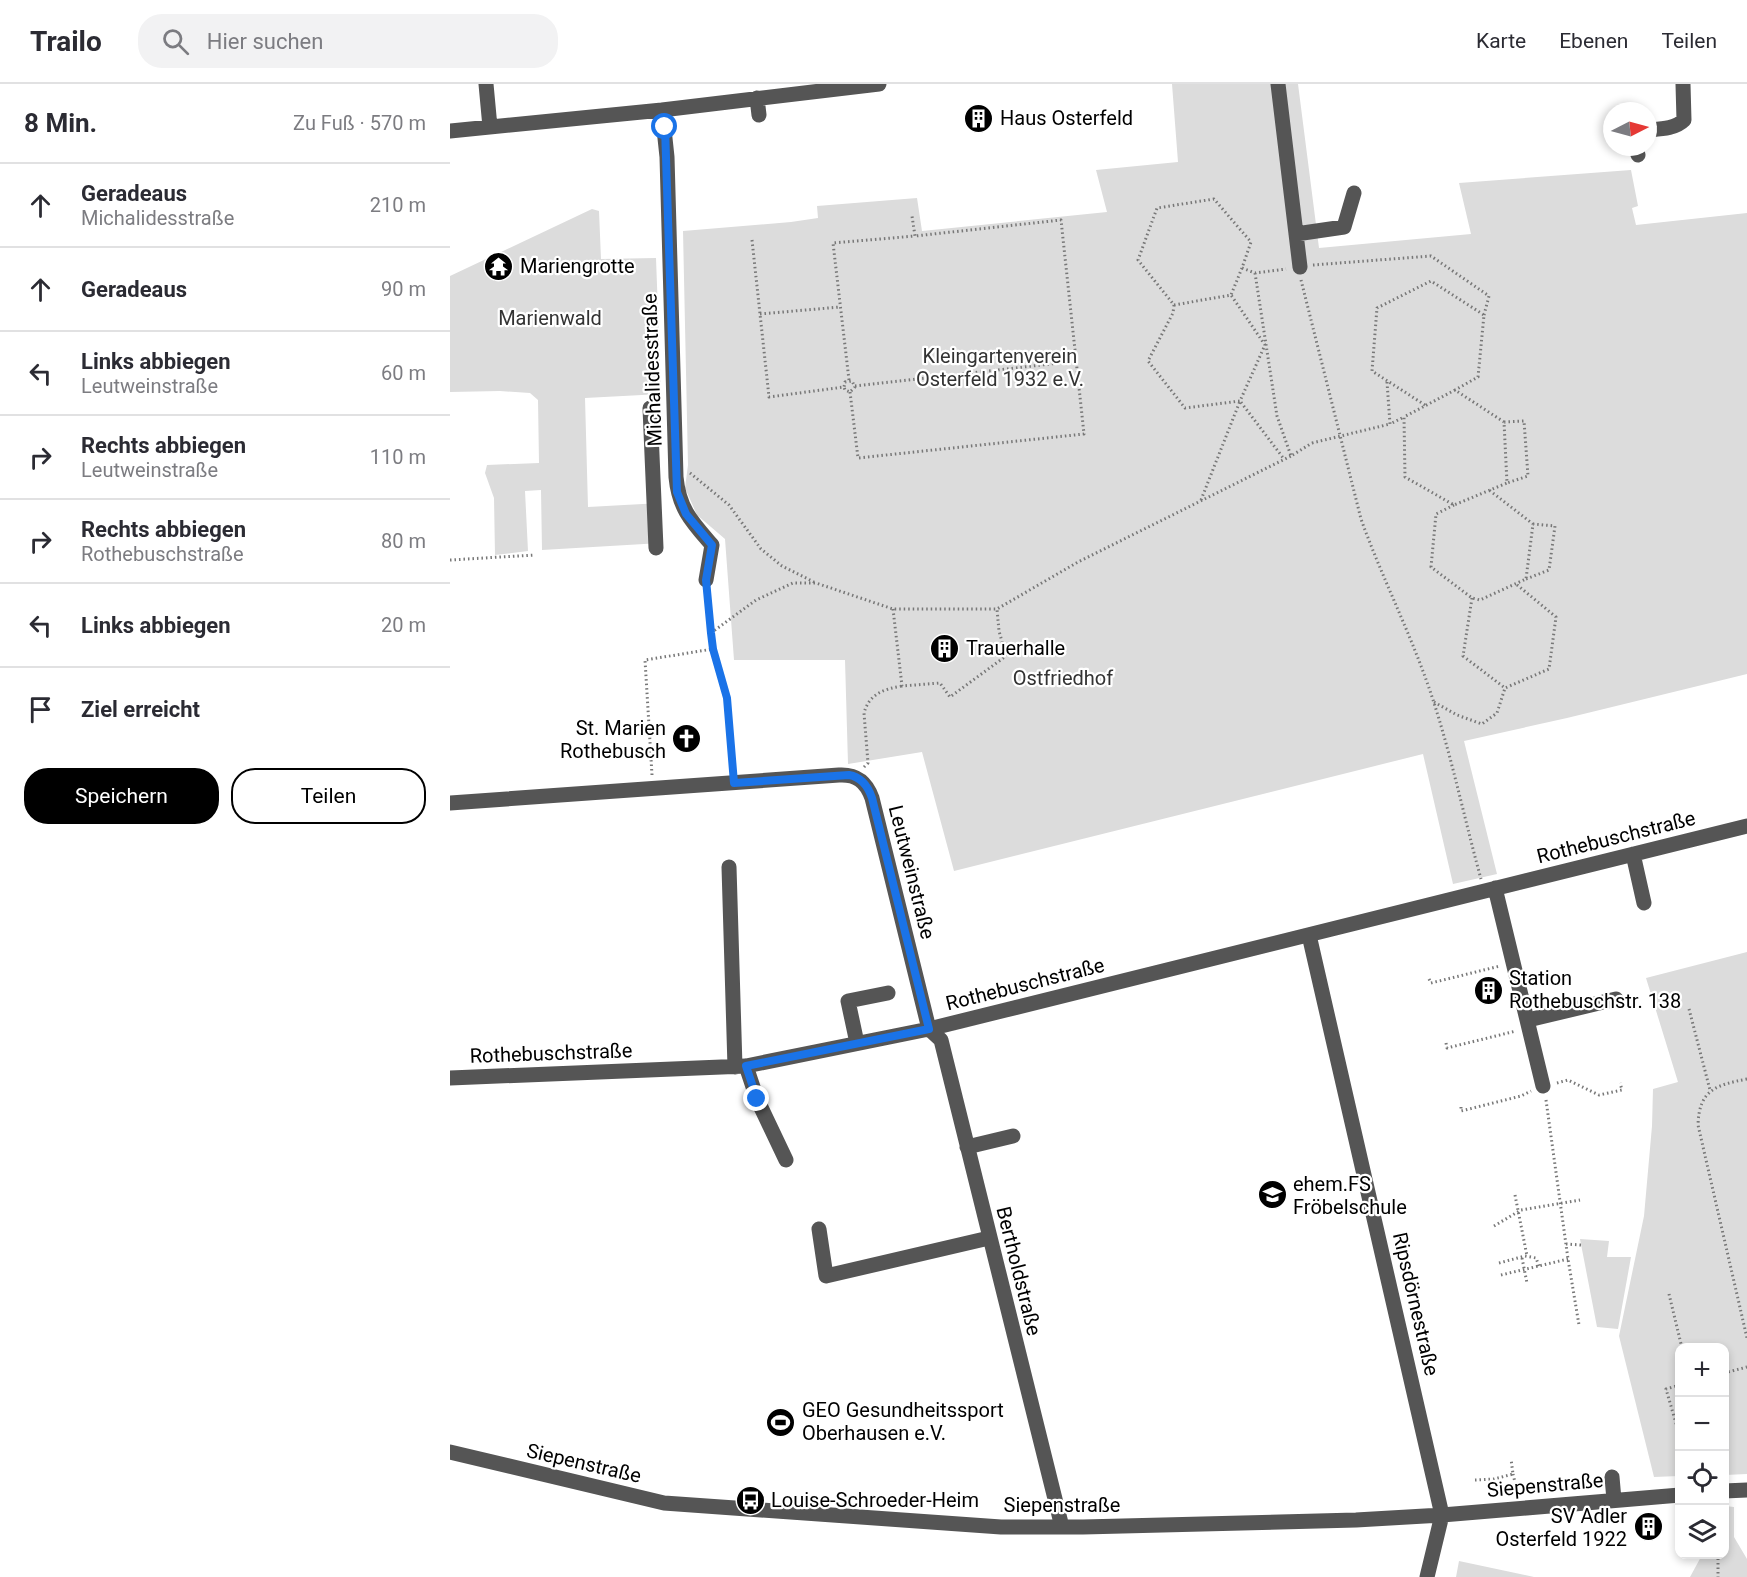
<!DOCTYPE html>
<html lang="de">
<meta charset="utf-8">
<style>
body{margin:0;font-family:Roboto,sans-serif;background:#f2f2f3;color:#2b2b33}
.controls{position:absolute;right:18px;bottom:18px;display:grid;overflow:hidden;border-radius:12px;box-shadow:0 3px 9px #0003}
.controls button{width:54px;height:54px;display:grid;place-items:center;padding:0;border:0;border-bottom:2px solid #e1e1e2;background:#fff;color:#2b2b33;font:30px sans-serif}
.compass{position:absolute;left:1153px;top:18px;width:54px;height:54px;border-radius:50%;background:#fff;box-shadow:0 3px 9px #0003;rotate:84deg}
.stop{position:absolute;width:18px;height:18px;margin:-14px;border:4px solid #1a73e8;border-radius:50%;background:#fff}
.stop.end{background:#1a73e8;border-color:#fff;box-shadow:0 2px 6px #0008}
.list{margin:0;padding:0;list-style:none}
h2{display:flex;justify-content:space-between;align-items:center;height:78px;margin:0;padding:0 24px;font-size:26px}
h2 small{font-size:20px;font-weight:400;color:#7c7c81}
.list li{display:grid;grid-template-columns:39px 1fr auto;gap:18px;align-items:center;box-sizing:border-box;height:84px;padding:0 24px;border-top:2px solid #e1e1e2}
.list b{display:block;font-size:22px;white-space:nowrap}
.list p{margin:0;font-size:20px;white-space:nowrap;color:#7c7c81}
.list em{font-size:20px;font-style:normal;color:#7c7c81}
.actions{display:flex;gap:12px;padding:18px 24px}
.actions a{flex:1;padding:14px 0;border:2px solid #000;border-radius:24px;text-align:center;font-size:21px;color:#000}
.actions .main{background:#000;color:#fff}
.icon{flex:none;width:33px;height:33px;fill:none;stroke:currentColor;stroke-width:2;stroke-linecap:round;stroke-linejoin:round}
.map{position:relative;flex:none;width:1297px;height:1493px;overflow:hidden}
header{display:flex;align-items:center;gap:36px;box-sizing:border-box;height:84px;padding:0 30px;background:#fff;border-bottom:2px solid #e1e1e2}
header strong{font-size:28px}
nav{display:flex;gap:33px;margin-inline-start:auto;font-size:21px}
.search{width:420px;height:54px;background:#f2f2f3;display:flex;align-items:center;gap:15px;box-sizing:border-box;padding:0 21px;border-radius:24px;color:#7c7c81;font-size:22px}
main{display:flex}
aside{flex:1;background:#fff}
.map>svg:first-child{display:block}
</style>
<header>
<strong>Trailo</strong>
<div class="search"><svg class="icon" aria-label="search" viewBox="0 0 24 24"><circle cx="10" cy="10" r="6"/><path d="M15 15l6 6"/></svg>Hier suchen</div>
<nav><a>Karte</a><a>Ebenen</a><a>Teilen</a></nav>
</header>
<main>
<aside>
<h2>8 Min.<small>Zu Fuß · 570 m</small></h2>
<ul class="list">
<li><svg class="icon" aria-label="ahead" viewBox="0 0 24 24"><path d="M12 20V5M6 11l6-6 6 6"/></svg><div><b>Geradeaus</b><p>Michalidesstraße</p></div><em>210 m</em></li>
<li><svg class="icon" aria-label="ahead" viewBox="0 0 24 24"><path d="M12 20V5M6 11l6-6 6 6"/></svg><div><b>Geradeaus</b></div><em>90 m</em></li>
<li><svg class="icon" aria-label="left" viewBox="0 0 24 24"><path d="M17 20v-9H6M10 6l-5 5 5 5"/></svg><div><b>Links abbiegen</b><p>Leutweinstraße</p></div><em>60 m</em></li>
<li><svg class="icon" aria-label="right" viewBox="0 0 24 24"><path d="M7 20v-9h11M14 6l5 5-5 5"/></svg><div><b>Rechts abbiegen</b><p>Leutweinstraße</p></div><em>110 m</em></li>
<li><svg class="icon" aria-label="right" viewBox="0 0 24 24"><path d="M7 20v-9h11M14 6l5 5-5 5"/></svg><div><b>Rechts abbiegen</b><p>Rothebuschstraße</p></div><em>80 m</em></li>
<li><svg class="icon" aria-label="left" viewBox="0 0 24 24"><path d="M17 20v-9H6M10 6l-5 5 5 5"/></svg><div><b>Links abbiegen</b></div><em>20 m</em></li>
<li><svg class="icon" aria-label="arrive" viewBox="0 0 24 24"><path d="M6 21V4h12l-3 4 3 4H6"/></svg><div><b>Ziel erreicht</b></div></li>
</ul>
<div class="actions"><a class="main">Speichern</a><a>Teilen</a></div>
</aside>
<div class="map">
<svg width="1297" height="1493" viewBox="0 0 1297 1493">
<rect width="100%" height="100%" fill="#fff"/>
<path fill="#dcdcdc" d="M722,0H848L869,164L1021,150L1009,99L1181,86L1188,122L1182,124L1186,141L1297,129V590L1117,634L1014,657L1047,790L1003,800L973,670L504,787L472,668L398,680L395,576H284L275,455L247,431L235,404L238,381L233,147L341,138L368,134L367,122L467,114L472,147L657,128L646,86L728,78Z
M142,125L149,127L151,175L206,174L211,310L135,314L138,423L211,419V459L92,466L91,406L75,407L78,467L45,471L44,414L35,389L37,381L89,379L88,316L80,309L50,307L0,308V192Z
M1297,868V1390L1275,1391L1274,1264H1230L1229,1392L1204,1393L1169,1252L1194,1132L1202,1042L1203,1005L1228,998L1196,894Z
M1130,1155L1159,1157L1157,1173H1181L1168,1245L1147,1243Z
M1275,1422L1284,1423V1453L1297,1475V1493H1240L1252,1471L1274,1470Z
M1009,1477L1084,1493H1006Z"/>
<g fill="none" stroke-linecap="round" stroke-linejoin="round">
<path stroke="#777" stroke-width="3" stroke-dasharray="1.5 3" stroke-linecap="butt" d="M302,156L319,313L394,303L395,298L402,297L405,303L400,308L395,306L394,303
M863,181L981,172L1039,212L1034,231
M792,184L781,211L724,221L688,176L707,124L764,115L801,158L792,184L805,189L836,185
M805,189L827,332L841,372L862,359
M851,196L911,435C931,491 958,544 978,601C1000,664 1013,730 1031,795
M724,221L723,229L698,277L735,324L790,317L815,261L781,211
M310,230L390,223
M399,296L383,159L465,152L462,132
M937,298L940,340L954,333L955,393L1004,421L1057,399L1054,338L1005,306L954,333
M405,302L627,277
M400,308L408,374L634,350L611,136L465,152
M975,321L922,287L927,224L981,197L1034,231L1028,293L1005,306
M1054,338L1074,337L1078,392L1057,399
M240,389L279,421L311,465L332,482L364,498
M751,416L790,317L834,375
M1004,421L986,430L981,483L1022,514L1030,516L1076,495L1083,440L1039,406
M0,476L85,471
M1076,495L1099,486L1105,442L1083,440
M1022,514L1013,572L1055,604L1099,585L1106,533L1066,500
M443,525L452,602L490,599L500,613L556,572L549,547L547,525
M261,549L306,516L343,499H366L443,525H547L628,478L841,372
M263,565L277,614L283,685
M984,618L1007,631L1032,640L1047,629L1055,604
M414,683L418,679L414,629C419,610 434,605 452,602
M202,691L195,576L263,565L257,510
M979,895L981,899L1050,882
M1239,925L1260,1006
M996,959L997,964L1066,947
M1297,995C1267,1001 1249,1005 1248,1041L1297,1254
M1107,999L1118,996L1149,1011L1172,1006L1170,999
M1096,1016L1118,1175L1129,1241
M1011,1023V1027L1071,1012L1081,1007
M1065,1111L1077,1172
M1044,1142L1071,1126L1130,1116
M1116,1160L1131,1161
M1072,1174L1077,1199
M1049,1179L1075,1172L1086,1174L1089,1182
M1051,1191L1118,1175
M1219,1210L1232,1264
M1274,1289L1297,1283
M1230,1301L1216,1305L1230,1353
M1063,1390L1068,1411
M1025,1396L1044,1395L1063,1390L1061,1375
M1268,1470V1493"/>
<path stroke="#555" stroke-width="15" d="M36,0L40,43
M828,0L850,183
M307,14L309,31
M212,26L217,73L226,393C229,425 242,438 262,461L256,496
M1198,46C1210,45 1225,45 1234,36L1233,0
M0,47L212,26L429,0
M1186,63L1188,71
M846,150L894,143L904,109
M200,324L206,464
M0,719L389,691C406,690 416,697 422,714L479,945L491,956L612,1443
M1183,770L1194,819
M279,783L285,983
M1045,804L1093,1002
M859,851L992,1431L977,1493
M1078,936L1166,915
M407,959L398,917L438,909
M296,982L307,1015L336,1076
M0,994L296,982L479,945L1297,742
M517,1063L563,1052
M369,1145L376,1192L539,1154
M0,1368L214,1419L551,1443H633L906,1436L992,1431L1230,1411
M1162,1393L1164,1416
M1274,1407L1297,1406"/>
<path stroke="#777" stroke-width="3" stroke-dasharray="1.5 3" stroke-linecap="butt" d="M862,359L940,340"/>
</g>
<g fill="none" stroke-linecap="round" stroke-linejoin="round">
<path stroke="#1a73e8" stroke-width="8" d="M215,43L227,408L236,430L262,461L256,496L261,549L263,565L277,614L284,699L399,691C411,693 418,702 422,714L479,945L296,982L307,1015"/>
</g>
<defs>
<symbol id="building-disc" viewBox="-11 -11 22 22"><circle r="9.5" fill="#000" stroke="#fff"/><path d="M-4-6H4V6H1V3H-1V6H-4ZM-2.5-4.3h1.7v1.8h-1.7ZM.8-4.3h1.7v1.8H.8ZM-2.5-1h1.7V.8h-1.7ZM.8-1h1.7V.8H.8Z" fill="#fff"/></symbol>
<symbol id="temple-disc" viewBox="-11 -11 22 22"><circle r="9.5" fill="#000" stroke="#fff"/><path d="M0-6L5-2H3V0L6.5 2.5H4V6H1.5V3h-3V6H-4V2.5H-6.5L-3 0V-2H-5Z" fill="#fff"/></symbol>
<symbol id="church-disc" viewBox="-11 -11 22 22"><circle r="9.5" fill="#000" stroke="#fff"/><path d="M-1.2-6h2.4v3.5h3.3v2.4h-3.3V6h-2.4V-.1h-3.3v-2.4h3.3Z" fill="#fff"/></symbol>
<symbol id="school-disc" viewBox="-11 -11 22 22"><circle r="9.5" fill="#000" stroke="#fff"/><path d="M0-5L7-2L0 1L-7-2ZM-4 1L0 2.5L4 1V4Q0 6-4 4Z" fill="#fff"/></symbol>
<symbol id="stadium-disc" viewBox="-11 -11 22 22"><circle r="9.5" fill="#000" stroke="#fff"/><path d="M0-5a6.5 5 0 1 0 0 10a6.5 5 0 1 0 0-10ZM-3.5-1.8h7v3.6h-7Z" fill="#fff"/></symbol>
<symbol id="bus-disc" viewBox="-11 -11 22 22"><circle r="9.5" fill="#000" stroke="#fff"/><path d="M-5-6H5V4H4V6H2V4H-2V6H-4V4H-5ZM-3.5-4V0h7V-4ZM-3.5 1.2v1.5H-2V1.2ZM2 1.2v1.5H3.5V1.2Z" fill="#fff"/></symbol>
</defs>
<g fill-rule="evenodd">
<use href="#building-disc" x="512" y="18" width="33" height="33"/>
<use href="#temple-disc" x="32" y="166" width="33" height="33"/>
<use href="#building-disc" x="478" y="548" width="33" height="33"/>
<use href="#church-disc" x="220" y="638" width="33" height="33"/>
<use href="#building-disc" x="1022" y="890" width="33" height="33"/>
<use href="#school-disc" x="806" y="1094" width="33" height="33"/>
<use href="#stadium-disc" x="314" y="1322" width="33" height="33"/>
<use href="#bus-disc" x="284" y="1400" width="33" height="33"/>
<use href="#building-disc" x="1182" y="1426" width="33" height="33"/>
</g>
<g text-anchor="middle" stroke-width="4.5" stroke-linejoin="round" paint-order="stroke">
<g font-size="20" fill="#000" stroke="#fff" text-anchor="start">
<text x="550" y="41">Haus Osterfeld</text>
<text x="70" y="189">Mariengrotte</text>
<text x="516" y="571">Trauerhalle</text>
<text x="216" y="651" text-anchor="end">St. Marien<tspan x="216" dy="23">Rothebusch</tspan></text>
<text x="1059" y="901">Station<tspan x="1059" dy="23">Rothebuschstr. 138</tspan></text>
<text x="843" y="1107">ehem.FS<tspan x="843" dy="23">Fröbelschule</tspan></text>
<text x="352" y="1333">GEO Gesundheitssport<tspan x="352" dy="23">Oberhausen e.V.</tspan></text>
<text x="321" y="1423">Louise-Schroeder-Heim</text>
<text x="1177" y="1439" text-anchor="end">SV Adler<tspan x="1177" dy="23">Osterfeld 1922</tspan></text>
</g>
<g font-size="20" fill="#333" stroke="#fff">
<text x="100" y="241">Marienwald</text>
<text x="550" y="279">Kleingartenverein<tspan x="550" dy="23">Osterfeld 1932 e.V.</tspan></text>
<text x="613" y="601">Ostfriedhof</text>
</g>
<g font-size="20" fill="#000" stroke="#fff">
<text transform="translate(202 286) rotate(-92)" y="7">Michalidesstraße</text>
<text transform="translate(1166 753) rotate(-14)" y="7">Rothebuschstraße</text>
<text transform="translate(462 788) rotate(76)" y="7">Leutweinstraße</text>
<text transform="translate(575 900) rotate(-14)" y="7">Rothebuschstraße</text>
<text transform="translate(101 969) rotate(-2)" y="7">Rothebuschstraße</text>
<text transform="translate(569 1187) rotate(76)" y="7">Bertholdstraße</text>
<text transform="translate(966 1220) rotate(77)" y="7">Ripsdörnestraße</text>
<text transform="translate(134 1379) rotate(13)" y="7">Siepenstraße</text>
<text transform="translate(1095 1401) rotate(-5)" y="7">Siepenstraße</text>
<text x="612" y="1428">Siepenstraße</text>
</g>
</g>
</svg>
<div class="controls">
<button>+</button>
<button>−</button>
<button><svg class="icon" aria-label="locate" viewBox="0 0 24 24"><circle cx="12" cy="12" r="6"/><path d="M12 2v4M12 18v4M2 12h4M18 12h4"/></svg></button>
<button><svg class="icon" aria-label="layers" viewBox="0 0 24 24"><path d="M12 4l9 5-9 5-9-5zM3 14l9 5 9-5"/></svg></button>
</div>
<svg class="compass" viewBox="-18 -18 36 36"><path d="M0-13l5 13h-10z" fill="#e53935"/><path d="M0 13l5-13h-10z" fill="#7c7c81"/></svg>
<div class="stop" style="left:215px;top:43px"></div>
<div class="stop end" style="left:307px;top:1015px"></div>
</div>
</main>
